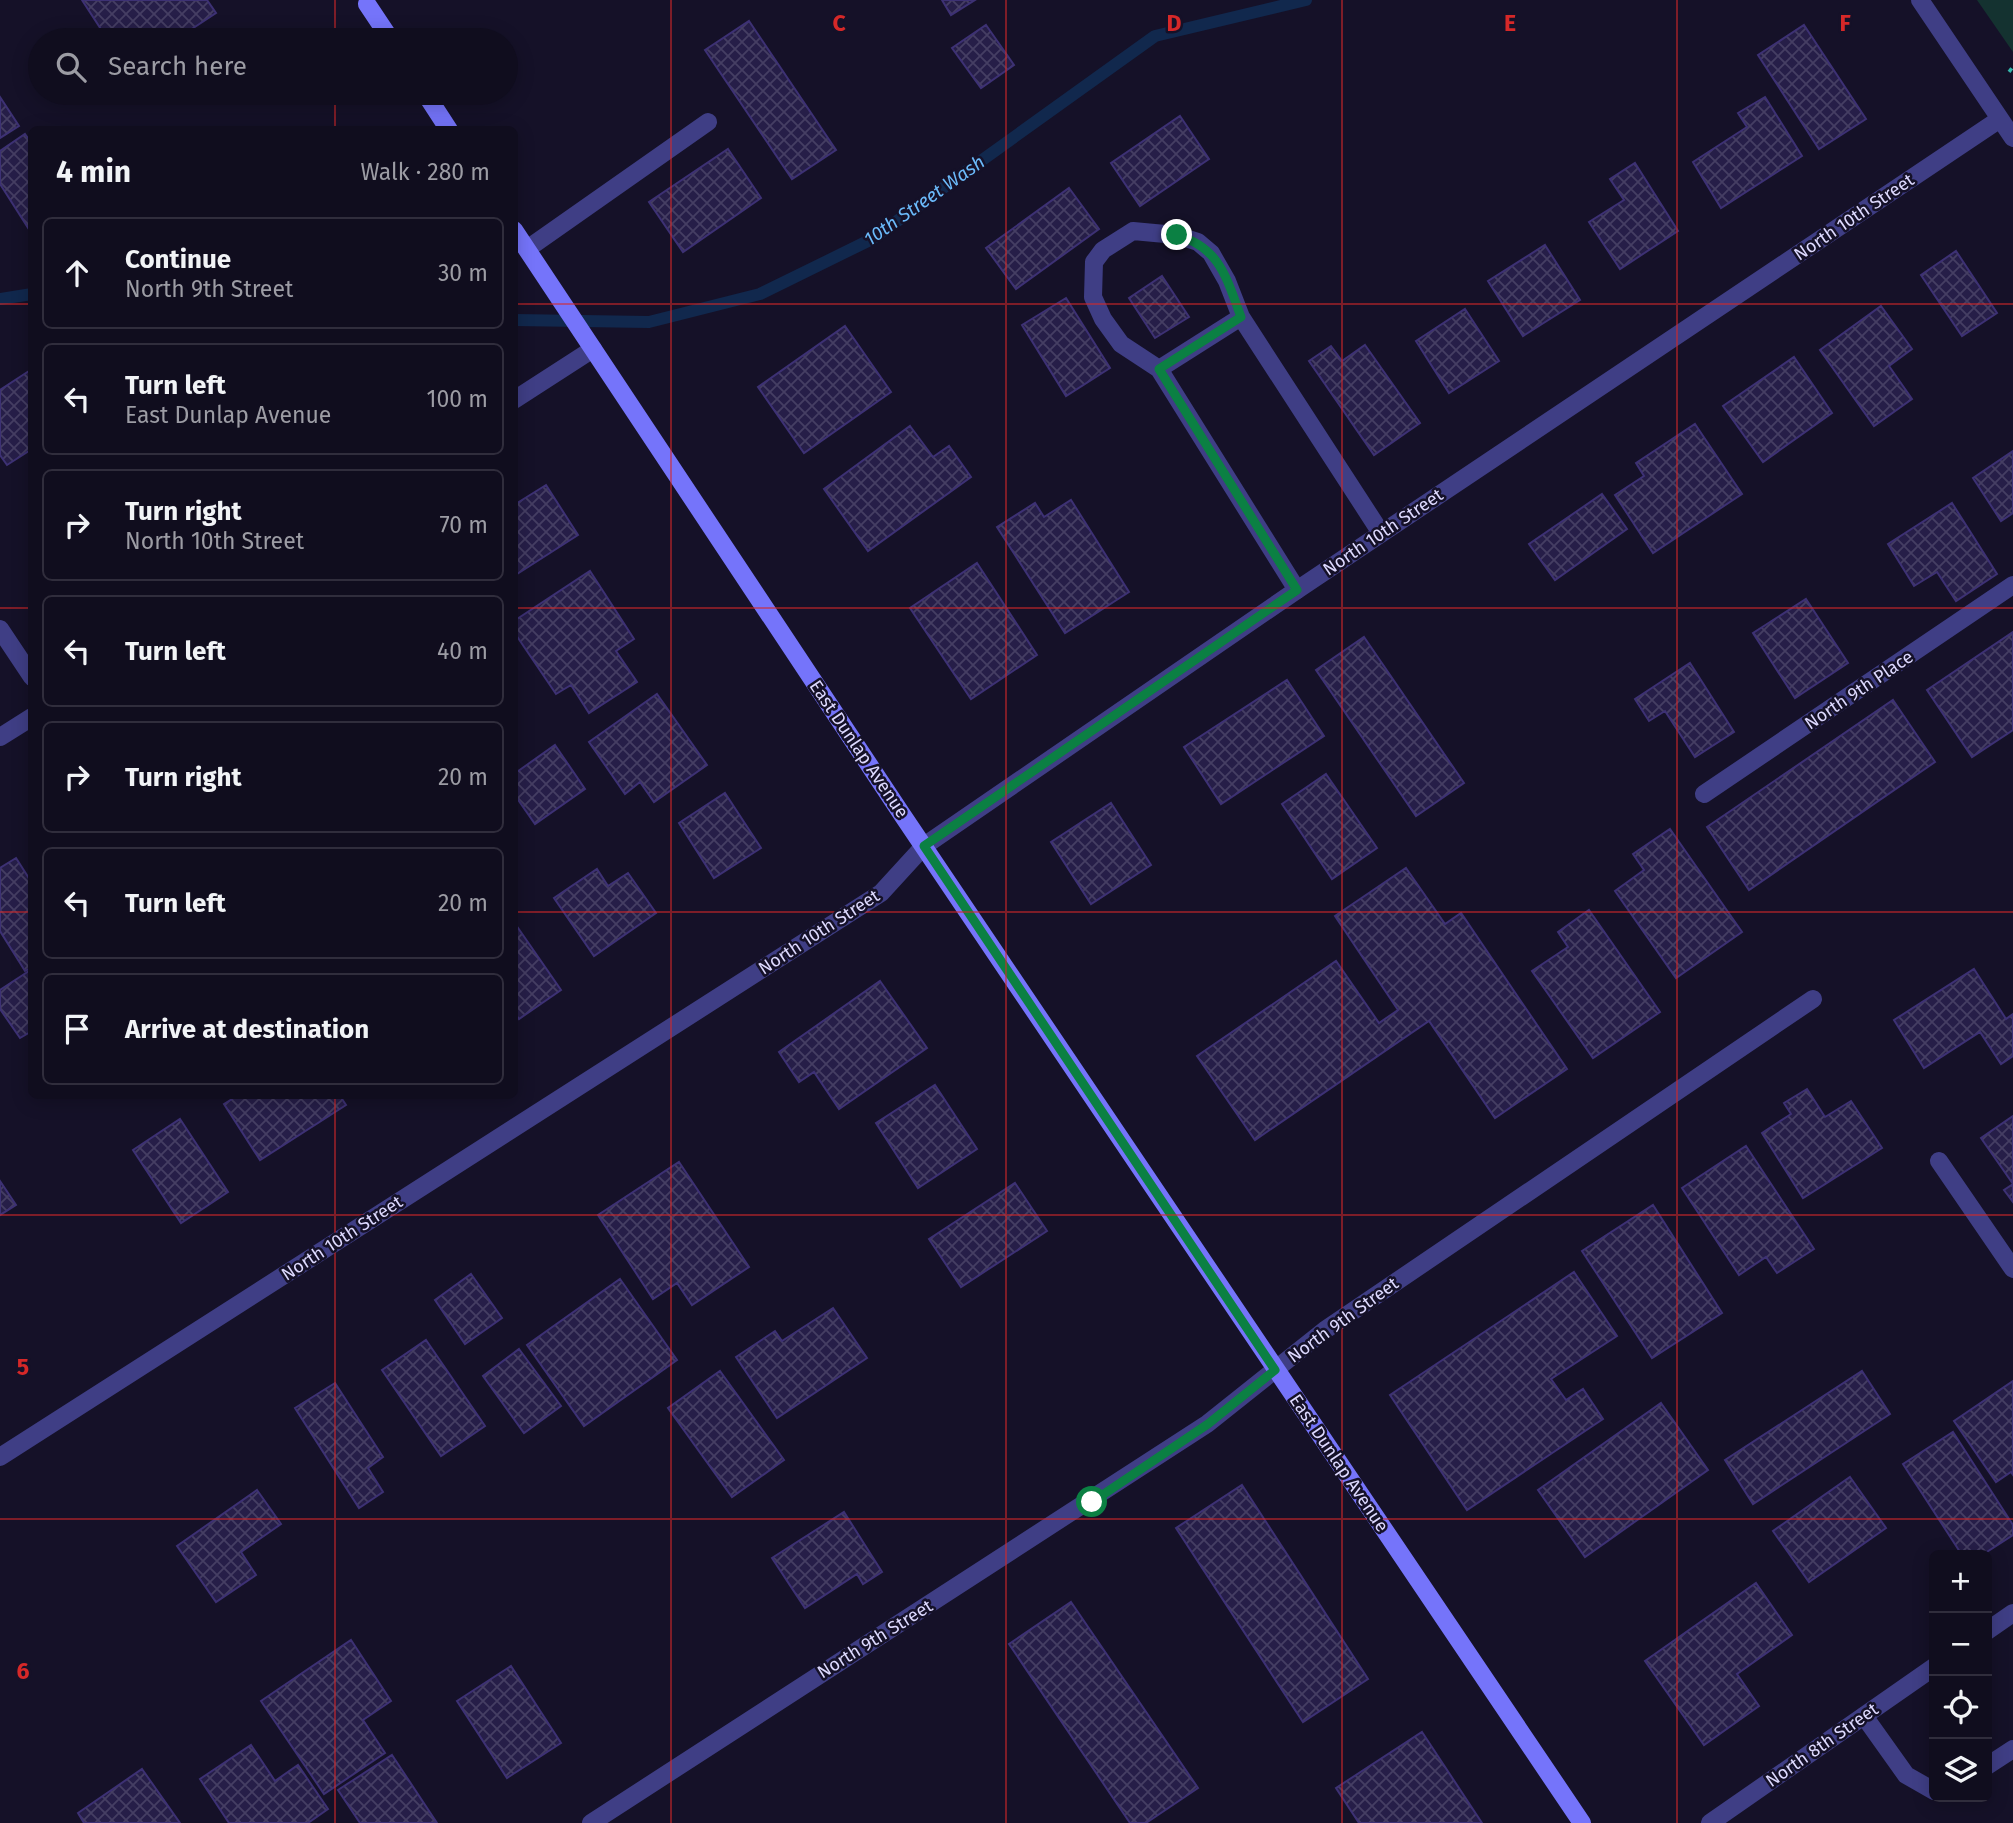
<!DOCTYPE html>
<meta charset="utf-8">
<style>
body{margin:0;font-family:"Fira Sans",sans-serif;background:#1e1b2b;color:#f1f3f6}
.controls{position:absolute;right:21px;bottom:21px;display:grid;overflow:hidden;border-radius:10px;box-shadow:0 4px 18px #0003}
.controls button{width:63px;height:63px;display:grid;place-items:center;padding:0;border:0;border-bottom:2px solid #302d3c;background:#100d1e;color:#f1f3f6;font:35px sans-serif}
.stop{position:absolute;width:21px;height:21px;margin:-16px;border:5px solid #0b8043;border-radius:50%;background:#fff}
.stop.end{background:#0b8043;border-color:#fff;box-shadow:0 2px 7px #0008}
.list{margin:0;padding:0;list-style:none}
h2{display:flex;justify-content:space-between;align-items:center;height:91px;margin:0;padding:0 28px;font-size:30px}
h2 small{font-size:23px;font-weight:400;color:#9c9ca4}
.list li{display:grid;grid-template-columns:46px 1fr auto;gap:21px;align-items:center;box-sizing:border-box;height:112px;margin:0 14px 14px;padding:0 14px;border:2px solid #302d3c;border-radius:10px}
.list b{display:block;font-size:26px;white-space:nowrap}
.list p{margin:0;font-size:23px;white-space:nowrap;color:#9c9ca4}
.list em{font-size:23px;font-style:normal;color:#9c9ca4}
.icon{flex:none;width:38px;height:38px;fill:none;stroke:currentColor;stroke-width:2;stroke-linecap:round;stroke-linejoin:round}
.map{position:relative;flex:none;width:2013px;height:1823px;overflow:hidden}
.search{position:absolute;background:#100d1e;box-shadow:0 4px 18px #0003;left:28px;top:28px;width:490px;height:77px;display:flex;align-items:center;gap:18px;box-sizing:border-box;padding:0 24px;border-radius:38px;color:#9c9ca4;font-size:26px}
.panel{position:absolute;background:#100d1e;box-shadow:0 4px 18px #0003;left:28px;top:126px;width:490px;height:973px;border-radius:10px}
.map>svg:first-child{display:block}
</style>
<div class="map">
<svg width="2013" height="1823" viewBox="0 0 2013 1823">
<defs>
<pattern id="building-cross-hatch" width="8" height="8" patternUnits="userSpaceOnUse" patternTransform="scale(1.75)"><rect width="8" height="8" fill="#261e48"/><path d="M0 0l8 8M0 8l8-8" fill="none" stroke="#453e63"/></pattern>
</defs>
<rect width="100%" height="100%" fill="#151128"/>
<path fill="#143230" d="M1977,0H2013V52Z"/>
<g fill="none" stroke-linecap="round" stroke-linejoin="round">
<path stroke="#11284d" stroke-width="12" d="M0,299L32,294
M514,320L649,322L760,294L872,239L1155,36L1306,0"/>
</g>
<path fill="url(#building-cross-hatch)" stroke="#3d3174" stroke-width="2" d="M82,0H207L216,13L175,40H108Z
M942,0H975L951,15Z
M749,21L836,150L792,179L705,50Z
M986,25L1014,65L981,88L952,48Z
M1804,25L1866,119L1819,149L1758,55Z
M0,97L19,126L0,138Z
M1765,97L1802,156L1721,208L1693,162L1747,127L1738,113Z
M1180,116L1209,159L1140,206L1111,163Z
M25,134L32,144V234L0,184V151Z
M728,149L761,198L683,252L649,202Z
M1635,163L1678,231L1620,269L1589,222L1624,200L1610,179Z
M1069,188L1099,229L1016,289L986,248Z
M1545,245L1580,300L1523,336L1488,281Z
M1956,251L1997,313L1962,336L1921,275Z
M1162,276L1189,317L1155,338L1129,298Z
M1066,298L1110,368L1066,396L1022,325Z
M1881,306L1912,349L1889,366L1912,399L1874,426L1820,350Z
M1465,309L1499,361L1449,393L1416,341Z
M845,326L891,392L804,453L758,387Z
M1365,345L1420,423L1374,455L1309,361L1331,346L1342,361Z
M1794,357L1832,413L1763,462L1723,406Z
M32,369V449L7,465L0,455V390Z
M1695,424L1742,494L1653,553L1615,495L1644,476L1636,463Z
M910,426L933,457L949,446L971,477L868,551L824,489Z
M2013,451V513L2001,521L1973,478Z
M546,485L578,535L514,576V505Z
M1602,494L1627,529L1555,580L1529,544Z
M1071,500L1129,592L1065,633L997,527L1035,503L1044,517Z
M1952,503L1997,574L1956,601L1937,572L1914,586L1888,544Z
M977,563L1037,655L971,699L910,608Z
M590,571L634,639L616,651L637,682L589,713L571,685L556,694L514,632V621Z
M1806,599L1848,663L1795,698L1753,633Z
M2013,632V730L1972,757L1927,690Z
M1364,637L1464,783L1416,816L1316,670Z
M1690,663L1734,732L1695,757L1665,711L1649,721L1635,699Z
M1287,680L1324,736L1221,804L1184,747Z
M657,694L707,765L654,802L640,782L625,794L589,742Z
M1893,700L1935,762L1749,890L1707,827Z
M555,745L585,789L535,824L514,794V774Z
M1326,774L1377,848L1332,879L1282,804Z
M725,793L761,848L714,878L679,823Z
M1111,803L1151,865L1091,904L1051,842Z
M1670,829L1742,932L1676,978L1615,891L1644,870L1633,854Z
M16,858L32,883V967L25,971L0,931V868Z
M1406,868L1445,924L1461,913L1567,1069L1495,1118L1429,1021L1255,1140L1197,1056L1336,961L1379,1023L1398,1010L1335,916Z
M597,869L608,886L628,873L656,913L594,956L554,898Z
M1589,910L1660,1012L1593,1058L1532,971L1568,947L1558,932Z
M516,925L561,990L519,1019L514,1012Z
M32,969V1031L20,1038L0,1009V990Z
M1974,969L2006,1019L2013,1014V1056L2001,1064L1980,1032L1924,1068L1894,1020Z
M880,981L927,1048L839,1109L814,1072L799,1082L779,1052Z
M935,1085L977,1149L918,1188L876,1123Z
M1807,1089L1825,1117L1851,1101L1882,1148L1803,1198L1762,1133L1791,1114L1784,1103Z
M237,1096H340L346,1105L260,1160L224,1104Z
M2013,1116V1202L2004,1190L2013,1184L1981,1138Z
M180,1119L228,1192L181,1223L133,1150Z
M1746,1146L1814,1249L1777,1273L1766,1257L1739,1275L1682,1188Z
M679,1162L749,1267L692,1305L677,1283L653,1299L598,1215Z
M0,1181L16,1205L0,1215Z
M1015,1183L1047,1231L961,1287L929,1239Z
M1653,1205L1722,1313L1652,1358L1582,1251Z
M1574,1272L1617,1336L1551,1379L1566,1400L1583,1389L1603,1419L1467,1510L1390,1395Z
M471,1274L502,1318L465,1344L435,1300Z
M620,1279L677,1360L584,1426L527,1345Z
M833,1308L867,1358L777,1418L736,1357L775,1331L782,1341Z
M426,1340L485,1426L441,1456L382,1370Z
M519,1349L561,1406L524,1433L483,1376Z
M720,1371L784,1460L732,1497L668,1408Z
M1862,1371L1890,1414L1753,1504L1725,1460Z
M2013,1381V1475L2011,1472L1996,1482L1954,1421Z
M335,1383L383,1457L368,1468L383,1492L359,1508L295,1408Z
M1661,1403L1708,1470L1585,1557L1538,1490Z
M1953,1432L2013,1525V1535L1982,1555H1962L1903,1464Z
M1850,1477L1886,1528L1809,1582L1773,1531Z
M1242,1485L1368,1679L1303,1722L1176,1528Z
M257,1490L281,1524L241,1552L256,1575L216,1602L177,1546Z
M844,1512L882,1572L863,1584L857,1574L805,1608L772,1558Z
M1756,1583L1792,1635L1737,1674L1759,1706L1704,1745L1645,1661Z
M1071,1602L1198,1788L1146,1823H1130L1009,1644Z
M351,1640L391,1701L363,1720L385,1753L324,1794L261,1701Z
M511,1666L561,1743L507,1778L457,1701Z
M1422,1732L1482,1823H1359L1336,1788Z
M251,1745L275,1781L298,1765L328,1809L308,1823H229L200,1779Z
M392,1755L437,1823H360L338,1790Z
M142,1769L180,1823H84L78,1813Z"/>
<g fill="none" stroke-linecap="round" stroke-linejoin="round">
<path stroke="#35b7ac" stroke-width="4.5" stroke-dasharray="3.5 5" stroke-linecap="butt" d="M2009,69L2013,72"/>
<path stroke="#3f3e85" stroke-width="18" d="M527,249L708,122
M1159,369L1241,317
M1297,590L1159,369L1121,344L1103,319L1093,297L1094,262L1103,250L1133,231L1176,235L1198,242L1211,253L1227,281L1241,317L1381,533
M1864,1716L1906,1775L1934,1791
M1987,1766L2013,1749"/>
<path stroke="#3f3e85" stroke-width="18" d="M1920,0L2013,138
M514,400L593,349
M0,629L32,677
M0,737L32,717
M1704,794L2013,585
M1939,1161L2013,1269
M0,1457L881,893L924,846L1297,590L2000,119
M1987,1631L2013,1613
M591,1823L1207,1424L1325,1330L1813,999
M1710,1823L1934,1667"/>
<path stroke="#7574fa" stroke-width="18" d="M367,4L391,40
M425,93L449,130
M514,230L903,816L1582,1823"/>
</g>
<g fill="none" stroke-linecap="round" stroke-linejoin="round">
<path stroke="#0b8043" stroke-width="9" d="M1092,1502L1208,1424L1275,1370L924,846L1297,590L1159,369L1241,317C1226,277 1220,248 1177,235"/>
</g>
<path fill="none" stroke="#d62828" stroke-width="2" stroke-opacity="0.55" d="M335,0V40M671,0V1823M1006,0V1823M1342,0V1823M1677,0V1823M335,93V130M0,304H32M514,304H2013M0,608H32M514,608H2013M0,912H32M514,912H2013M335,1096V1823M0,1215H2013M0,1519H2013"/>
<g text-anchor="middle" stroke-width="5" stroke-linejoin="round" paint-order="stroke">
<g font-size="18" fill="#ddd9fe" stroke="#151128">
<text transform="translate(1854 217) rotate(-34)" y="6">North 10th Street</text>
<text transform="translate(1383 532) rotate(-34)" y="6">North 10th Street</text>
<text transform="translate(1859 690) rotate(-34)" y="6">North 9th Place</text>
<text transform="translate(859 749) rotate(56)" y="6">East Dunlap Avenue</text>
<text transform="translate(819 932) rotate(-33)" y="6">North 10th Street</text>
<text transform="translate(342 1238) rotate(-33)" y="6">North 10th Street</text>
<text transform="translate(1343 1320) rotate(-36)" y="6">North 9th Street</text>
<text transform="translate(1339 1463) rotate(56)" y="6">East Dunlap Avenue</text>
<text transform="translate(875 1639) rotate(-32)" y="6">North 9th Street</text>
<text transform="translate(1822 1745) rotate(-35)" y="6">North 8th Street</text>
</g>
<g font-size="19" font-style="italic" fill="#6bbafa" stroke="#151128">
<text transform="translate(924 200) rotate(-35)" y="7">10th Street Wash</text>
</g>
</g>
<g font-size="23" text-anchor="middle" font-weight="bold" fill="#d62828" stroke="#151128" stroke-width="5" stroke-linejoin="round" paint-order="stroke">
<text x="839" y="31">C</text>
<text x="1174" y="31">D</text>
<text x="1510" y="31">E</text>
<text x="1845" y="31">F</text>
<text x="23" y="1375">5</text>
<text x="23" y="1679">6</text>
</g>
</svg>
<div class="controls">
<button>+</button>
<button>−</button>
<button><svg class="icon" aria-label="locate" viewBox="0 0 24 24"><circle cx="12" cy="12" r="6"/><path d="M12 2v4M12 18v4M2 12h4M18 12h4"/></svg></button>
<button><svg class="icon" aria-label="layers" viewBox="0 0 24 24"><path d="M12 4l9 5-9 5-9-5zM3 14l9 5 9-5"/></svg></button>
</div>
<div class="stop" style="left:1092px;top:1502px"></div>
<div class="stop end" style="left:1177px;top:235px"></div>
<div class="search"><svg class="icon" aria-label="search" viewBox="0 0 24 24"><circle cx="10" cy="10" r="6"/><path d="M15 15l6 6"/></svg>Search here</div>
<section class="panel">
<h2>4 min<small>Walk · 280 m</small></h2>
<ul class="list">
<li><svg class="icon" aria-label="ahead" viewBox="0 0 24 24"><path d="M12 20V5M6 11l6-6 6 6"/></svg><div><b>Continue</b><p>North 9th Street</p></div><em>30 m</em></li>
<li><svg class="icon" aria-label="left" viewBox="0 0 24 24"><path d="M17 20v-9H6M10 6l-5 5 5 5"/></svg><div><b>Turn left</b><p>East Dunlap Avenue</p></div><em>100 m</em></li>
<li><svg class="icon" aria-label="right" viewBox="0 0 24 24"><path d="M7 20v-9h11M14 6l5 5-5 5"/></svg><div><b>Turn right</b><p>North 10th Street</p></div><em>70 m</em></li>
<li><svg class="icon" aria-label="left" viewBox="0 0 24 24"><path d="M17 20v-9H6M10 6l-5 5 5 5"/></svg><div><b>Turn left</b></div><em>40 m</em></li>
<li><svg class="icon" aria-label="right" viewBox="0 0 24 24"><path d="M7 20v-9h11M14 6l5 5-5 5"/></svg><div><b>Turn right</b></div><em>20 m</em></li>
<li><svg class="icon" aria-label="left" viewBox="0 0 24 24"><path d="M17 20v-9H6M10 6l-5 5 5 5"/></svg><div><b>Turn left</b></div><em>20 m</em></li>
<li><svg class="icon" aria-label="arrive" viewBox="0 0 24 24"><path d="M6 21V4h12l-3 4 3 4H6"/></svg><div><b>Arrive at destination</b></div></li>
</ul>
</section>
</div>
